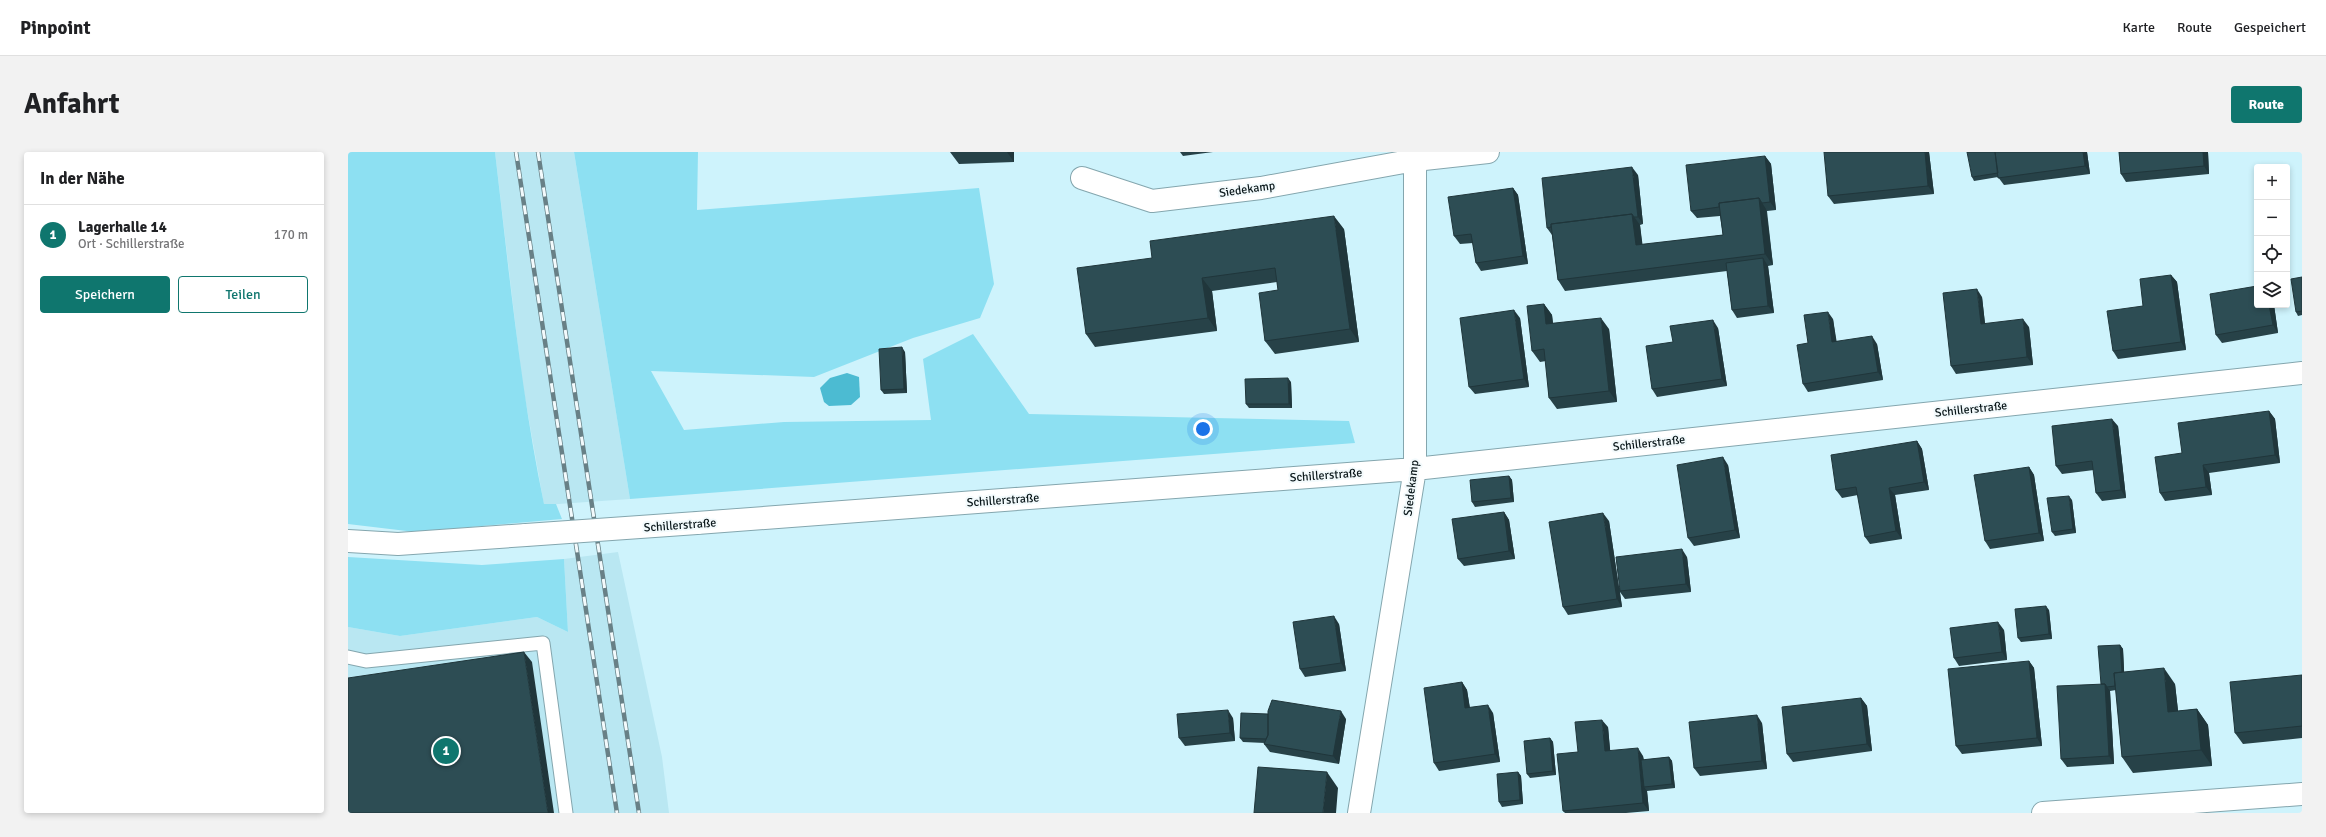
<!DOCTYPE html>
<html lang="de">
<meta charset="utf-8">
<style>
body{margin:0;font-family:Signika,sans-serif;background:#f2f2f2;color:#202124}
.controls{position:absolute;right:12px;top:12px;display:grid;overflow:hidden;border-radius:4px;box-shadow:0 2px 6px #0003}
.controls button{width:36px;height:36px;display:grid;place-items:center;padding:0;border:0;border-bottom:1px solid #e0e0e0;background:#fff;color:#202124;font:20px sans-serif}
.you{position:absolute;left:855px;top:277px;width:14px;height:14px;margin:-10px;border:3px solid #fff;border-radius:50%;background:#1a73e8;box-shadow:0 0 0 6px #1a73e833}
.badge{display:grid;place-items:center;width:26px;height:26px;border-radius:50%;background:#0f766e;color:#fff;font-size:13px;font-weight:700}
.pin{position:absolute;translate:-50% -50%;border:2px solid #fff;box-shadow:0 1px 4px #0006}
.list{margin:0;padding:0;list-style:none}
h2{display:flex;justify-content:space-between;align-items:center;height:52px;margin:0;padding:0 16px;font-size:17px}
h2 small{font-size:13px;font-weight:400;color:#757577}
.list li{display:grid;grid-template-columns:26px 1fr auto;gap:12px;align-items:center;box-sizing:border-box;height:60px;padding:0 16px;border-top:1px solid #e0e0e0}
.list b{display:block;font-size:15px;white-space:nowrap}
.list p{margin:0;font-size:13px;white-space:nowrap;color:#757577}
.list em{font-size:13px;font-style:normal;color:#757577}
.actions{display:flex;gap:8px;padding:12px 16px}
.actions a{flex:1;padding:9px 0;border:1px solid #0f766e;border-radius:4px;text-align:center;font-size:14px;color:#0f766e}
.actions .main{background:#0f766e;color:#fff}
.icon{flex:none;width:22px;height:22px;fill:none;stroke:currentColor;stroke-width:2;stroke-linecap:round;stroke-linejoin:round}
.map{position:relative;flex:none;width:1954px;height:661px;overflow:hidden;border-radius:4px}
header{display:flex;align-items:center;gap:24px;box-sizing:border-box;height:56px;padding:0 20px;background:#fff;border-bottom:1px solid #e0e0e0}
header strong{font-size:19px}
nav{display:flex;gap:22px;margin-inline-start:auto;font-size:14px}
.intro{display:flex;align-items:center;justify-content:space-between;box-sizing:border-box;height:96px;padding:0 24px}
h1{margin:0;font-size:28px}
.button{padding:10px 18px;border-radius:4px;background:#0f766e;color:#fff;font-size:14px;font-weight:700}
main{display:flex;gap:24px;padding:0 24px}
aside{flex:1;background:#fff;border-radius:4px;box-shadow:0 2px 6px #0003}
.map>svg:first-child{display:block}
</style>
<header>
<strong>Pinpoint</strong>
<nav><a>Karte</a><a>Route</a><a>Gespeichert</a></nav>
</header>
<div class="intro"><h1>Anfahrt</h1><a class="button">Route</a></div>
<main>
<aside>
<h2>In der Nähe<small></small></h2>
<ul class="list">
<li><span class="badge">1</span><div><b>Lagerhalle 14</b><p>Ort · Schillerstraße</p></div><em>170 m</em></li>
</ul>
<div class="actions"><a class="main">Speichern</a><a>Teilen</a></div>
</aside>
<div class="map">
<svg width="1954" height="661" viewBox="0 0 1954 661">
<rect width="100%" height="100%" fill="#cef3fc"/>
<path fill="#b9e7f2" d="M147,0H226L282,347L196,353L174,229Z
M270,400L314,605L321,661H0V475L52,484L189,465L220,480L216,407Z"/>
<path fill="#8de0f2" d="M0,0H147C161,118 172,236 196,352H208L214,367L67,380L0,372Z
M226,0H350L349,58L631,36L646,132L632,166L565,186L466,225L303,219L336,278L436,270L583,268L575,207L625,182L681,262L1001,269L1007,291L282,347Z
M0,405L134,413L216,407L220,480L189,465L52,484L0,475Z"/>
<path fill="#4cbbd2" d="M499,221L511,225L512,245L503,253L481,254L476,250L472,236L482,226Z"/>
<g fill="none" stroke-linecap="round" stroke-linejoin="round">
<defs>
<path id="service" d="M0,505L18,509L195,491L218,661"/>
<path id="minor" d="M734,26L804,49L913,36L1067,8L1140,0
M349,371L1067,317L1954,221
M0,389L50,392L178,383
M1011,661L1067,317V0
M1695,661L1954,642"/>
</defs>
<use href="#service" stroke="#84a6ae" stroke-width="15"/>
<use href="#minor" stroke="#84a6ae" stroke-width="24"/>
<use href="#service" stroke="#fff" stroke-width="13"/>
<use href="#minor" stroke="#fff" stroke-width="22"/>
<defs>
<path id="rail" d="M168,0L269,661
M190,0L291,661"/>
</defs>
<use href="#rail" stroke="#688086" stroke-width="4.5"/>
<use href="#rail" stroke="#f3fafc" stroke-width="3" stroke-dasharray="9" stroke-linecap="butt"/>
<defs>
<path id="minor-bridge" d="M178,383L349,371"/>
</defs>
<use href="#minor-bridge" stroke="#84a6ae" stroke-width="24" stroke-linecap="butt"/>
<use href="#minor-bridge" stroke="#fff" stroke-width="22"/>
</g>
<path fill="#274248" d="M602,0H666V10L611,12Z
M832,0H865L835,4Z
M1581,0L1586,42L1486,52L1480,44Z
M1739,0L1742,22L1656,33L1650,25L1626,29L1624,25Z
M1771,0H1860L1861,22L1778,30L1773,22Z
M1417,4L1423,12L1428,58L1419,59L1425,113L1420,114L1426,161L1389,166L1384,158L1379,119L1217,139L1210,128L1204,83L1199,76L1290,23L1295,72L1292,73L1294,93L1375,83L1372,64L1349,66L1343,59Z
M1165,36L1170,43L1180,112L1133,119L1128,111L1125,91L1112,92L1106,84Z
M996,77L1011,190L927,202L917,189L930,138L929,130L864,139L869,179L747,195L738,182L804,106Z
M1823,123L1829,130L1838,198L1770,207L1765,199Z
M1954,125V163L1950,164L1948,160Z
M1634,145L1637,172L1681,175L1685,213L1608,222L1603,214Z
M1196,152L1204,163L1205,171L1261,177L1269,250L1209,257L1201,246L1198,209L1192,210L1184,199Z
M1909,153H1926L1930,181L1874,191L1868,183Z
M1172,166L1181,235L1127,242L1121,235Z
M1485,167L1488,189L1529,192L1535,228L1460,240L1455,232Z
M1370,176L1379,234L1309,245L1304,237L1325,190Z
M557,200L559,241L536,242L533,238Z
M943,230L944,256H901L898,252Z
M1921,259L1927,267L1932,311L1861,321L1864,343L1817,349L1812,341L1834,301Z
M1770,274L1778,346L1754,349L1748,341L1746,318L1714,322L1708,314Z
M1569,289L1574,297L1581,338L1547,343L1554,387L1522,392L1517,385L1510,343L1494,346L1488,338Z
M1380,313L1392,386L1346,394L1340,386Z
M1681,315L1686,323L1696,389L1642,397L1637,389Z
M1161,324L1164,328L1166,350L1127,355L1124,350Z
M1724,348L1728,381L1707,384L1704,380Z
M1156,360L1161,368L1167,407L1116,414L1110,407Z
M1261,369L1271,436L1339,405L1343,440L1277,447L1272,440L1274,455L1220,463L1215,455Z
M1701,458L1704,487L1673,490L1670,486Z
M991,472L998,519L957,525L952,517Z
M1656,478L1659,508L1611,514L1606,506Z
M1772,493L1775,497L1776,520L1827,532L1830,559L1849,557L1860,573L1864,614L1785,621L1774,605L1768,538L1762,539L1766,612L1719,615L1713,607L1753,532Z
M1681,509L1686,516L1694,594L1614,602L1608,594Z
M1954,523V586L1895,592L1887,581Z
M1114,530L1119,538L1122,556L1145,561L1152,610L1091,619L1086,611Z
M1513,546L1519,554L1524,599L1445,610L1439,602Z
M885,566L887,589L837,594L831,586Z
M998,567L991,612L922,600L916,592L917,591L895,590L892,586Z
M1414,571L1419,617L1352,624L1346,616Z
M1260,575L1262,599L1295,604L1296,608L1321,605L1324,609L1327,636L1299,639L1301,659L1278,661H1217L1215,659Z
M1202,586L1205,590L1208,623L1182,626L1179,622Z
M1170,620L1173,624L1175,652L1154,655L1151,650Z"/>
<path fill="#20363b" d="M659,0H666V10Z
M1577,0H1581L1586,42L1580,34Z
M1735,0H1739L1742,22L1737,14Z
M1855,0H1860L1861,22L1856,14Z
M1417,4L1423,12L1428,58L1422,50Z
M1284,15L1290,23L1295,72L1290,65Z
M1165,36L1170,43L1180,112L1175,104Z
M1411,46L1418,57L1425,113L1417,102Z
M1284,62L1292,73L1296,104L1288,93Z
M986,64L996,77L1011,190L1002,177Z
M1415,106L1420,114L1426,161L1420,154Z
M1823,123L1829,130L1838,198L1833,190Z
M854,126L864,139L869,179L860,166Z
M1629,137L1634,145L1638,180L1633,172Z
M1196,152L1204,163L1206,183L1198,172Z
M1921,153H1926L1930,181L1925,173Z
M1166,158L1172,166L1181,235L1176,227Z
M1480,160L1485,167L1490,198L1484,190Z
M1253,166L1261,177L1269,250L1261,239Z
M1675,167L1681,175L1685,213L1679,205Z
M1365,168L1370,176L1379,234L1374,227Z
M1524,184L1529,192L1535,228L1530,220Z
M554,195L557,200L559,241L556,237Z
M940,226L943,230L944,256L941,252Z
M1921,259L1927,267L1932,311L1927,303Z
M1764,267L1770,274L1778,346L1773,338Z
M1569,289L1574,297L1581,338L1576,330Z
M1375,305L1380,313L1392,386L1387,378Z
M1855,313L1861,321L1864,343L1858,335Z
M1681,315L1686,323L1696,389L1691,381Z
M1161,324L1164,328L1166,350L1163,346Z
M1541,336L1547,343L1554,387L1548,379Z
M1721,344L1724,348L1728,381L1725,377Z
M1156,360L1161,368L1167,407L1161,399Z
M1255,361L1261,369L1274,455L1269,447Z
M1334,397L1339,405L1343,440L1338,432Z
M1698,454L1701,458L1704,487L1701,482Z
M986,464L991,472L998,519L993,511Z
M1650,470L1656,478L1659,508L1654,500Z
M1772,493L1775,497L1777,537L1774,533Z
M176,500L184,510L206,661H200Z
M1681,509L1686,516L1694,594L1689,586Z
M1816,516L1827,532L1832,576L1820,560Z
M1114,530L1119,538L1123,564L1117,556Z
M1757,532L1762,539L1766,612L1761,604Z
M1513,546L1519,554L1524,599L1519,592Z
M1140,553L1145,561L1152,610L1147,602Z
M1849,557L1860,573L1864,614L1853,598Z
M880,558L885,566L887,589L882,581Z
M993,559L998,567L991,612L985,604Z
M1409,563L1414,571L1419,617L1414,609Z
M1254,568L1260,575L1263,607L1257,599Z
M1202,586L1205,590L1208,623L1205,619Z
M1290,596L1295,604L1298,635H1296L1299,639L1301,659L1295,651Z
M1321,605L1324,609L1327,636L1324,632Z
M979,620L990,636L988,661H975Z
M1170,620L1173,624L1175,652L1172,648Z"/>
<path fill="#2d4d54" stroke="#20363b" d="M1476,0H1577L1580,34L1480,44Z
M1619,0H1647L1650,21L1624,25Z
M1647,0H1735L1737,14L1650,26Z
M1771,0H1855L1856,14L1773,22Z
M1417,4L1422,50L1414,51L1411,46L1371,51V55L1343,59L1338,13Z
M1284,15L1290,65H1286L1284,62L1203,72V75L1199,76L1194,26Z
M1165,36L1175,104L1128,111L1123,82L1106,84L1100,45Z
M1411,46L1417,102L1210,128L1203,72L1284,62L1288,93L1375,83L1371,51Z
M986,64L1002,177L917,189L911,141L930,138L927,116L854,126L860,166L738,182L729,116L804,106L802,89Z
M1415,106L1420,154L1384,158L1378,111Z
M1823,123L1833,190L1765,199L1759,159L1795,154L1792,127Z
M1954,125V159L1948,160L1943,127Z
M1909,134V153H1921L1925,173L1868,183L1862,142Z
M1629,137L1633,172L1675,167L1679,205L1603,214L1595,141Z
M1196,152L1198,172L1253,166L1261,239L1201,246L1196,197L1184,199L1179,154Z
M1166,158L1176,227L1121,235L1112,166Z
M1480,160L1484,190L1524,184L1530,220L1455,232L1449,193L1460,191L1456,163Z
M1365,168L1374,227L1304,237L1298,194L1325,190L1322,174Z
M554,195L556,237L533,238L531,197Z
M940,226L941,252H898L897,227Z
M1921,259L1927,303L1855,313L1858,335L1812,341L1807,305L1834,301L1830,271Z
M1764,267L1773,338L1748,341L1744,309L1708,314L1704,274Z
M1569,289L1576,330L1541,336L1548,379L1517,385L1508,335L1488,338L1483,303Z
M1375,305L1387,378L1340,386L1329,313Z
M1681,315L1691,381L1637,389L1626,323Z
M1161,324L1163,346L1124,350L1122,328Z
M1721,344L1725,377L1704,380L1699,346Z
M1156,360L1161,399L1110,407L1104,367Z
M1255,361L1269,447L1215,455L1201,370Z
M1334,397L1338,432L1272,439L1268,405Z
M1698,454L1701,482L1670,486L1667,457Z
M986,464L993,511L952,517L945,470Z
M1650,470L1654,500L1606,506L1602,476Z
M1772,493L1774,520L1766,521L1767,534L1759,535L1757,532H1753L1750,494Z
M176,500L200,661H0V526Z
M1681,509L1689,586L1608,594L1600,517Z
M1816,516L1820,560L1849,557L1853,598L1774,605L1766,521Z
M1954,523V574L1887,581L1882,530Z
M1114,530L1117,556L1140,553L1147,602L1086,611L1076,536Z
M1757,532L1761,604L1713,607L1709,534Z
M1513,546L1519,592L1439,602L1434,555Z
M924,548L993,559L985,604L916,592L920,583V559Z
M880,558L882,581L831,586L829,562Z
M893,561L920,562V583L918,587L892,586Z
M1409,563L1414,609L1346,616L1341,570Z
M1254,568L1257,599L1290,596L1295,651L1215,659L1209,602L1230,600L1227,570Z
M1202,586L1205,619L1179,622L1176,589Z
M1321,605L1324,632L1296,635L1293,608Z
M910,615L979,620L975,661H906Z
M1170,620L1172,648L1151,650L1149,622Z"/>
<g text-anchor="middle" stroke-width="4" stroke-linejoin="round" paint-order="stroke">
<g font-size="12" fill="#0a171a" stroke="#f3fafc">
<text transform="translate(899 37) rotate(-8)" y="4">Siedekamp</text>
<text transform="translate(1623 257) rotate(-6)" y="4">Schillerstraße</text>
<text transform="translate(1301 291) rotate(-6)" y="4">Schillerstraße</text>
<text transform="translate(978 323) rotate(-4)" y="4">Schillerstraße</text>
<text transform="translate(1063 336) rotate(-83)" y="4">Siedekamp</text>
<text transform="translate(655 348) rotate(-4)" y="4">Schillerstraße</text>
<text transform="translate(332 373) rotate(-4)" y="4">Schillerstraße</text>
</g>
</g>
</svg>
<div class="controls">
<button>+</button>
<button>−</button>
<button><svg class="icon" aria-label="locate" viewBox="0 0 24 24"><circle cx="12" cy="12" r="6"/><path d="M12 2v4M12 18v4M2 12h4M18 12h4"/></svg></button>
<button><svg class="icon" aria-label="layers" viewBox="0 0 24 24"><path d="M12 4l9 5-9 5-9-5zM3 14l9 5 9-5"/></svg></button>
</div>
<div class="you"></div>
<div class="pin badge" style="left:98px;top:599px">1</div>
</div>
</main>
